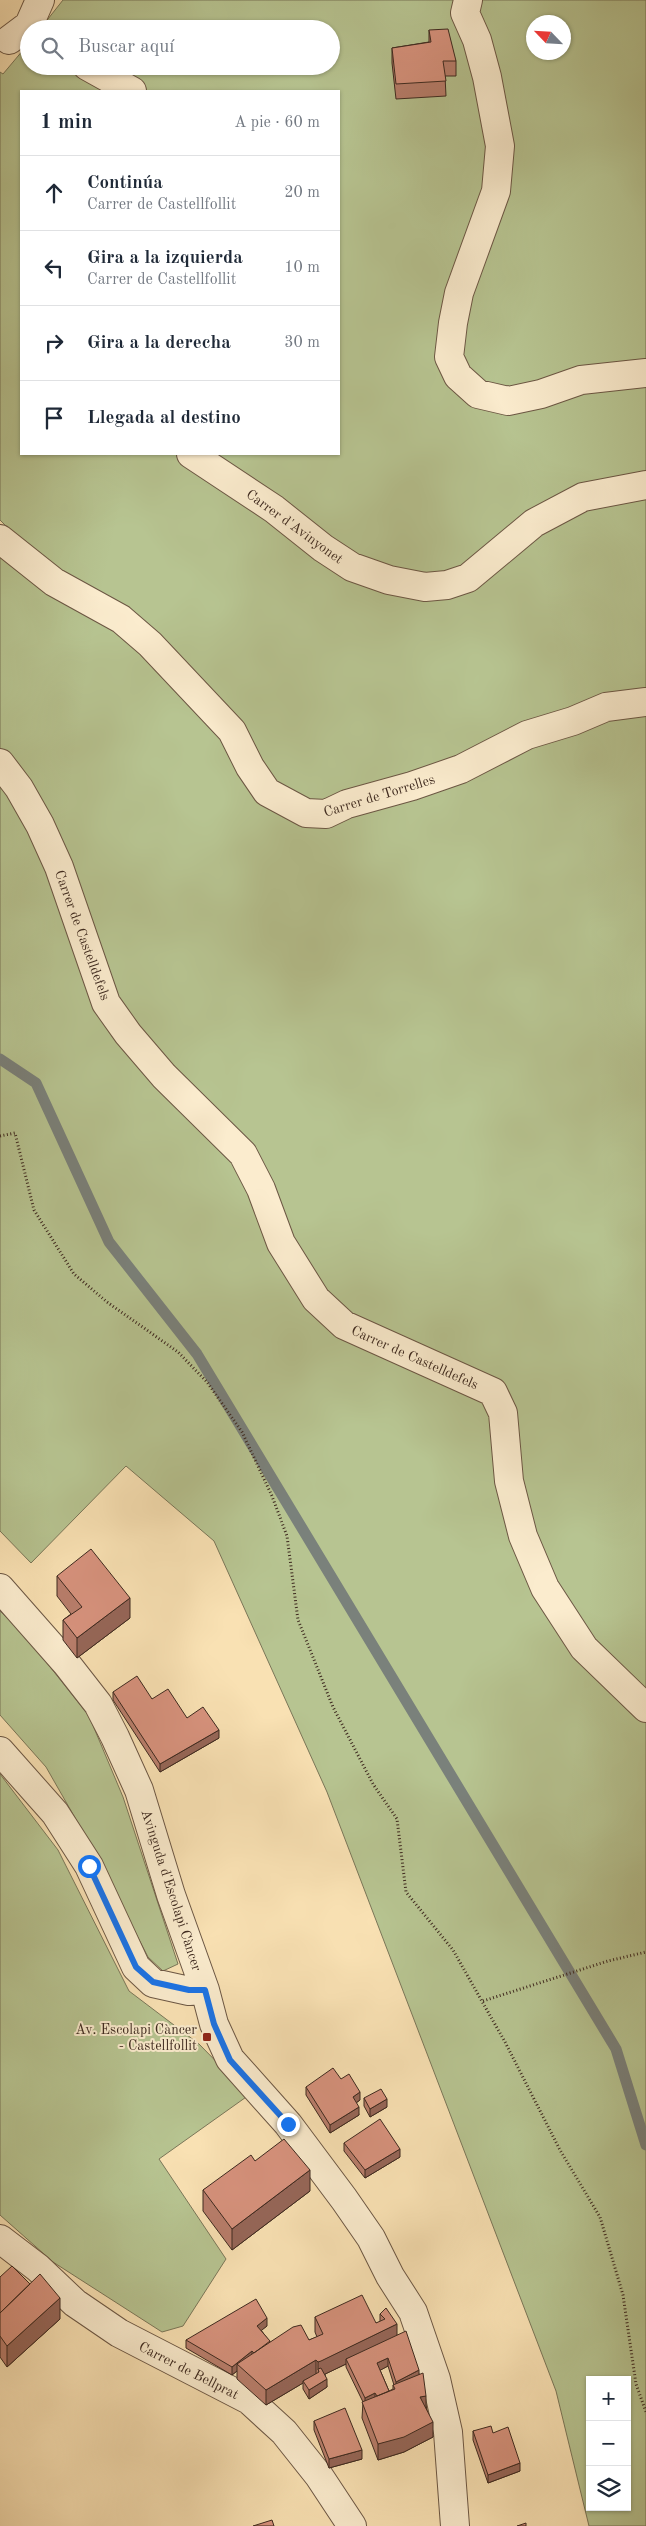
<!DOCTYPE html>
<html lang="es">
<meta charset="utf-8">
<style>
body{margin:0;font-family:"Old Standard TT",serif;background:#f2f2f3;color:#1f2937}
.controls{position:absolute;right:15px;bottom:15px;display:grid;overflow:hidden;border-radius:0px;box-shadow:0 1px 4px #0004}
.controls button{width:45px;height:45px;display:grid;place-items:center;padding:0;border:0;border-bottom:1px solid #e0e1e3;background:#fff;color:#1f2937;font:25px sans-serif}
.compass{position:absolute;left:526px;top:15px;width:45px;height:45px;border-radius:50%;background:#fff;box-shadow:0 1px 4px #0004;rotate:295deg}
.stop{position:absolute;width:15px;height:15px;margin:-11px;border:4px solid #1a73e8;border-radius:50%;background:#fff}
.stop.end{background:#1a73e8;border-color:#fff;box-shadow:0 1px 5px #0008}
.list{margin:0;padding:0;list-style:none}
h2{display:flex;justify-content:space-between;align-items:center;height:65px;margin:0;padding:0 20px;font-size:21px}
h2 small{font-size:16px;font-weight:400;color:#747a83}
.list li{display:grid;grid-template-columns:32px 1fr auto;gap:15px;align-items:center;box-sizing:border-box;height:75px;padding:0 20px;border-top:1px solid #e0e1e3}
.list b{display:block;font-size:19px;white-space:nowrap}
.list p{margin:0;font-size:16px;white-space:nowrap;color:#747a83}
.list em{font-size:16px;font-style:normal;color:#747a83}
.icon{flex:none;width:28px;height:28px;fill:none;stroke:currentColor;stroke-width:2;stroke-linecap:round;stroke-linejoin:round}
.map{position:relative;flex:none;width:646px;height:2526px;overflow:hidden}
.search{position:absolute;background:#fff;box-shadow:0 1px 4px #0004;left:20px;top:20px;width:320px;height:55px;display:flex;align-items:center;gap:12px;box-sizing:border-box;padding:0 18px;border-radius:28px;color:#747a83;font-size:19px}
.panel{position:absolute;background:#fff;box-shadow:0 1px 4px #0004;left:20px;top:90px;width:320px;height:365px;border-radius:0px}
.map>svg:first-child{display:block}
</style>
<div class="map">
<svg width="646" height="2526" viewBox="0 0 646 2526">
<rect width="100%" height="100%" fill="#f9e1b3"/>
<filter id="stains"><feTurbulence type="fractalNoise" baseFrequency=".004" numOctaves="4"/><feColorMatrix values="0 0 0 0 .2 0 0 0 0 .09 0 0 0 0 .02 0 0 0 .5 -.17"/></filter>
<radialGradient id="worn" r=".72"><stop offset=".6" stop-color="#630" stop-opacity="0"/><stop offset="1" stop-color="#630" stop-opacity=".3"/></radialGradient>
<path fill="#b7c491" stroke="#7a7658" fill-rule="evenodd" d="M63,0H646V2526H589L556,2391L327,1792L214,1541L126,1466L31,1563L0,1531V530L5,525L0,520V72L3,74L29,43V66H331V29H40ZM534,22H564V52H534ZM21,91H339V454H21ZM590,2380H627V2507H590Z
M0,1611L24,1634L89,1716L123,1797L178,1964L163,1971L148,1957L90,1844L46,1767L0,1715Z
M0,1774L58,1850L129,1991L199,2044L249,2095L159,2159L226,2259L183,2326L162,2332L53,2262L0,2215Z"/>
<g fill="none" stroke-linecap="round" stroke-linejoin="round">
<path stroke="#7a817b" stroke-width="11" d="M0,1059L36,1083L109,1242L197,1354L616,2049L646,2145"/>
<defs>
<path id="minor" d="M468,0L465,13L477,40L487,77L500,146L496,191L459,293L453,323L449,357L458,376L478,394L508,401L541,394L581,380L646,373
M9,40L29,25L40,0
M87,66L132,91
M191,454L274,509L323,548L352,567L389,580L425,587L447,585L468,578L534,523L583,497L646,485
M0,539L54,582L121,619L150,644L232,731L250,767L267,792L306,813L326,814L347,804L412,786L461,769L527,735L573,721L606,707L646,702
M0,763L19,788L40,825L59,867L106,1003L128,1034L164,1076L243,1154L261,1189L281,1243L316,1299L344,1325L493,1392L503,1413L509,1481L523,1536L545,1588L584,1648L646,1708
M0,1588L66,1663L98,1704L115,1737L139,1790L171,1895L205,1990L214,2024L230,2059L288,2124L344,2199L371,2238L390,2276L413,2312L436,2379L448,2432L455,2526
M0,1751L55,1813L89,1866L136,1967L153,1983L189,1991L205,1990
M0,2239L38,2268L75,2303L119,2333L249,2400L284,2432L319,2476L352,2526"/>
</defs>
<use href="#minor" stroke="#6c5744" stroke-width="30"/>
<path stroke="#3d291f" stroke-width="3" stroke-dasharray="1 2.5" stroke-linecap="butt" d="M0,1136L15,1133L34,1210L74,1274L107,1302L178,1352L207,1382L242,1432L272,1496L287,1536L298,1620L333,1707L373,1784L397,1819L406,1892L453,1950L505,2042L560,2150L600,2217L623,2295L636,2384L646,2412
M483,2001L608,1961L646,1952"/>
<use href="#minor" stroke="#fbecce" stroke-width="28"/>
</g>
<path fill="#b97e6c" stroke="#3d291f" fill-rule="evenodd" d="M429,30L456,61V76H445L446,96L396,99L392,63V48L429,42Z
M57,1576L130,1618L77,1658L63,1640V1620L71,1614L57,1596Z
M113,1692L152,1699L187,1718L219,1738L160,1772L113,1700Z
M341,2079L360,2100L356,2103L359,2115L330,2133L306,2095V2087Z
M364,2098L387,2107L370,2117L364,2106Z
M344,2143L400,2157L365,2178L344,2151Z
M255,2161L310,2191L232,2250L203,2211V2190Z
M0,2277L60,2319L7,2367L0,2357Z
M386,2308L397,2335L419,2374L433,2437L404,2452L378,2460L362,2418L363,2402L346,2367V2364L325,2374L327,2387L309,2399L303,2389V2383L266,2405L237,2379V2371L232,2375L186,2348V2340L267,2326L261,2330L270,2342L309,2340L317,2337L315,2332V2317L376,2323L380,2322V2314ZM388,2366L394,2385H393V2389L389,2391L380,2370Z
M314,2421L362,2459L329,2468L314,2430Z
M473,2431L493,2433L520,2471L488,2483L473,2440Z"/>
<path fill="#966658" stroke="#3d291f" d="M130,1598V1618L77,1658V1638Z
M219,1730V1738L160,1772V1764Z
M360,2092V2100L353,2105V2097Z
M387,2099V2107L370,2117V2109Z
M359,2107V2115L330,2133V2125Z
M400,2149V2157L365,2178V2170Z
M310,2170V2191L232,2250V2229Z
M60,2298V2319L7,2367V2346Z
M267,2318V2326L257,2334V2326Z
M397,2324V2340L346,2359V2364L319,2377V2372L318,2369V2362Z
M252,2351V2359L237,2364V2371L232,2375V2367Z
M388,2358V2366L377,2372V2363Z
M316,2360V2375L303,2381V2383L266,2405V2390Z
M419,2370V2379L396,2390V2382Z
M327,2379V2387L309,2399V2390Z
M375,2393V2402L365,2407V2398Z
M426,2396V2411L420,2397Z
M433,2422V2437L404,2452L378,2460V2444Z
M362,2450V2459L329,2468V2459Z
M520,2463V2471L488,2483V2475Z"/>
<path fill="#d7927d" stroke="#3d291f" d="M448,29L456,61H443L446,81L396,84L392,48L431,42L429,30Z
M91,1549L130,1598L77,1638L63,1620L82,1607L57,1576Z
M137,1676L152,1699L168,1689L187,1718L203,1707L219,1730L160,1764L113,1692Z
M333,2068L341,2079L349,2074L360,2092L353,2097L359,2107L330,2125L306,2087Z
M381,2089L387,2099L370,2109L364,2098Z
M380,2119L400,2149L365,2170L344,2143Z
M284,2139L310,2170L232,2229L203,2190L251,2155L255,2161Z
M12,2266L30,2284L0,2313V2277Z
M40,2274L60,2298L7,2346L0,2336V2313Z
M362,2295L376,2323L385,2319L380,2314L386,2308L397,2324L321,2361L318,2362L316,2360L266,2390L237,2364L293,2327L301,2325L309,2340L323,2334L315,2317Z
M256,2299L267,2318L257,2326L270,2341L254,2353L252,2351L232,2367L186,2340Z
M406,2331L419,2370L396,2382L388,2358L377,2363L389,2391L377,2396L375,2393L365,2398L346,2359Z
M321,2368L327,2379L309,2390L303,2381L319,2372L318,2369Z
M423,2373L426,2396L420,2397L433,2422L404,2437L378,2444L362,2402L395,2389L393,2385Z
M345,2408L362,2450L329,2459L314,2421Z
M491,2426L493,2433L508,2427L520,2463L488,2475L473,2431Z
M272,2520L274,2526H253Z
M526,2523V2526H517Z"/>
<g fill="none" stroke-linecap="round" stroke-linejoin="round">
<path stroke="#1a73e8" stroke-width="6" d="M89,1866L136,1967L153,1982L189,1990H205L214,2024L230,2060L288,2124"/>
</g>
<rect fill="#8f2418" stroke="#fbecce" stroke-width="2" x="202" y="2032" width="10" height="10" rx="2.5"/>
<g text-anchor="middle" stroke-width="4" stroke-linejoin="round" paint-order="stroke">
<g font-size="14" fill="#3d291f" stroke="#fbecce">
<text transform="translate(295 526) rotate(36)" y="5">Carrer d'Avinyonet</text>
<text transform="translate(379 795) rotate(-17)" y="5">Carrer de Torrelles</text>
<text transform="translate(83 935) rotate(70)" y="5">Carrer de Castelldefels</text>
<text transform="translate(415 1357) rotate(24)" y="5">Carrer de Castelldefels</text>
<text transform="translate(172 1890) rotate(72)" y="5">Avinguda d'Escolapi Càncer</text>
<text transform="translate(189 2370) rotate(27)" y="5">Carrer de Bellprat</text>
</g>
<g font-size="14" fill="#3d291f" stroke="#fbecce" text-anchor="end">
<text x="197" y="2034">Av. Escolapi Càncer<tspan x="197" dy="16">- Castellfollit</tspan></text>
</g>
</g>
<rect width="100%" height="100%" filter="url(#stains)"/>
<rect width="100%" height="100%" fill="url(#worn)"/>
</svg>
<div class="controls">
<button>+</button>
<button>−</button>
<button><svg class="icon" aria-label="layers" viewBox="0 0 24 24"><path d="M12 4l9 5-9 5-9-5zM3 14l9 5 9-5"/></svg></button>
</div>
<svg class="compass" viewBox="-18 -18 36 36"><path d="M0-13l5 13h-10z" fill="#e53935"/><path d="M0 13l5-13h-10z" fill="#747a83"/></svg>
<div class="stop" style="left:89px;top:1866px"></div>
<div class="stop end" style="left:288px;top:2124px"></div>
<div class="search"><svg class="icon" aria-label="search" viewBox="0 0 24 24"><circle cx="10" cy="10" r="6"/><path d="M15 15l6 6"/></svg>Buscar aquí</div>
<section class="panel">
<h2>1 min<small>A pie · 60 m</small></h2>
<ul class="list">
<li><svg class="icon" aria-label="ahead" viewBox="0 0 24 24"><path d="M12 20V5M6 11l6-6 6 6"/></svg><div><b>Continúa</b><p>Carrer de Castellfollit</p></div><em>20 m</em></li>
<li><svg class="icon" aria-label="left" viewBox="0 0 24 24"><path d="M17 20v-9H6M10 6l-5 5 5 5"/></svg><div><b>Gira a la izquierda</b><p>Carrer de Castellfollit</p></div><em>10 m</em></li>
<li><svg class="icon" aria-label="right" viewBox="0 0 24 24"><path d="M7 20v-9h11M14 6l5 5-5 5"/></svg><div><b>Gira a la derecha</b></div><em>30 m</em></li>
<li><svg class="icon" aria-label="arrive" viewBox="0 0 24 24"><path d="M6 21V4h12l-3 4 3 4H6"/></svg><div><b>Llegada al destino</b></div></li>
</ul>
</section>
</div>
